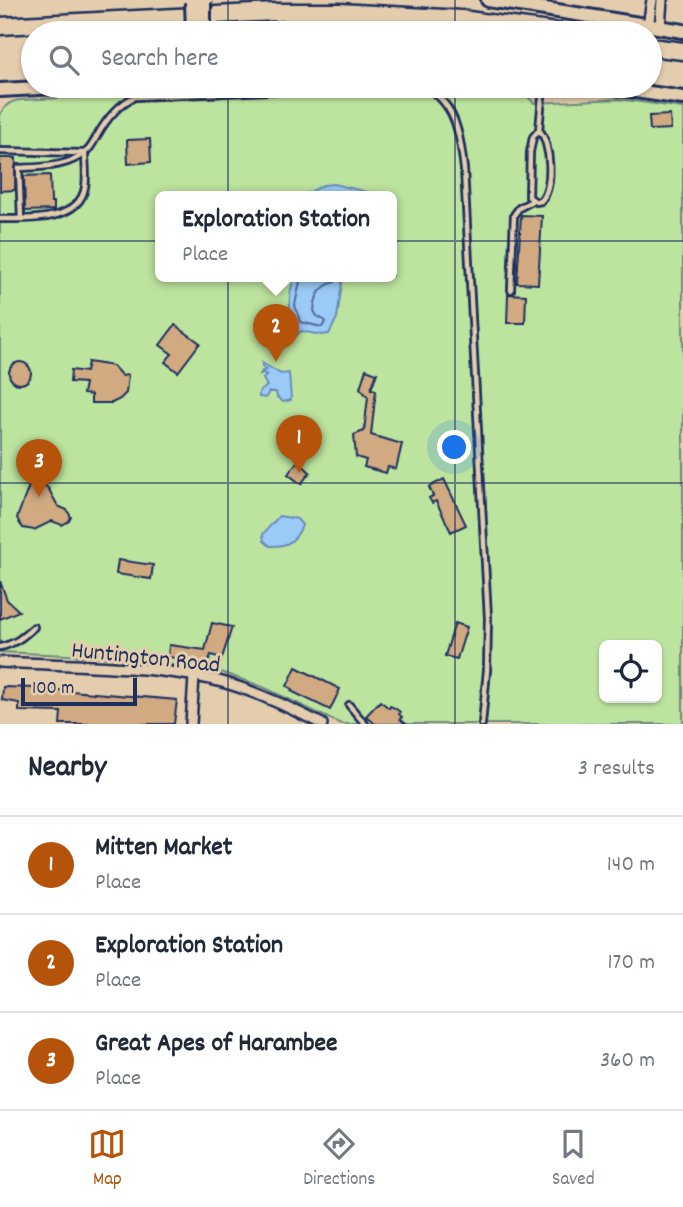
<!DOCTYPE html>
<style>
body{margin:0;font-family:Dekko,sans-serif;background:#f2f2f3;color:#1f2937}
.controls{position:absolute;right:21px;bottom:21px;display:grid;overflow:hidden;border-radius:10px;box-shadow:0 2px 5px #0004}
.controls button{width:63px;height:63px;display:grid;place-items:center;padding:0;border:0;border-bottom:2px solid #e0e1e3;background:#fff;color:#1f2937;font:35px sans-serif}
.scale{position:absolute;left:21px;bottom:18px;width:116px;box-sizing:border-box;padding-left:7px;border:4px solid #1b2f5e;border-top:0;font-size:19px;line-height:24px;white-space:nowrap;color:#1b2f5e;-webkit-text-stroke:5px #e4cdad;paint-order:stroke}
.you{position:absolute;left:455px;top:448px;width:24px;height:24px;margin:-18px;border:5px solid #fff;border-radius:50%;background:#1a73e8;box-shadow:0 0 0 10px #1a73e833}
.badge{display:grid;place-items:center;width:46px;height:46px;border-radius:50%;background:#b45309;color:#fff;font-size:23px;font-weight:700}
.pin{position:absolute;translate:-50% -58px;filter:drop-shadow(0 2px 4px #0008)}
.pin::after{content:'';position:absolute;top:37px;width:24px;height:21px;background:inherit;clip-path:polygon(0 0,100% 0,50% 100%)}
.popup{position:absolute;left:155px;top:191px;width:242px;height:91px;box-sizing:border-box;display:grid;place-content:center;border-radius:10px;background:#fff;filter:drop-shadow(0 2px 5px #0005);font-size:23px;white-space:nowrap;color:#747a83}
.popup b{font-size:26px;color:#1f2937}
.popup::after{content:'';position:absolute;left:50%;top:100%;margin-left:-14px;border:14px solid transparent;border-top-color:#fff}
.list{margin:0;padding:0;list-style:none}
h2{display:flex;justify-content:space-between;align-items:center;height:91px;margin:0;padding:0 28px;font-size:30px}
h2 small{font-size:23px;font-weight:400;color:#747a83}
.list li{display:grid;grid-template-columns:46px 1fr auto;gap:21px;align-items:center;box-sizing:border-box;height:98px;padding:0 28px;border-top:2px solid #e0e1e3}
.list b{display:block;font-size:26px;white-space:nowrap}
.list p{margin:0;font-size:23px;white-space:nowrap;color:#747a83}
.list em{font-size:23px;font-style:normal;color:#747a83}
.icon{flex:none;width:38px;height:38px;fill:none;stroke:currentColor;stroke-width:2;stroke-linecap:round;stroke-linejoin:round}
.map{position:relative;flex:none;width:683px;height:724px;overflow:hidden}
.search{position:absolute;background:#fff;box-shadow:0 2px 5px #0004;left:21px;right:21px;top:21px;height:77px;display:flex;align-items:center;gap:18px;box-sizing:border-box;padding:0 24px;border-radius:38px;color:#747a83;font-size:26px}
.sheet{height:385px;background:#fff}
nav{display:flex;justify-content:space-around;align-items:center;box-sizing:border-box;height:98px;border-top:2px solid #e0e1e3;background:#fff;font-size:19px;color:#747a83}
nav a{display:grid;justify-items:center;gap:4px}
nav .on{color:#b45309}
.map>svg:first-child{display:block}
</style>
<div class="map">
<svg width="683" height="724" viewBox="0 0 683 724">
<rect width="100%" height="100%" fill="#e4cdad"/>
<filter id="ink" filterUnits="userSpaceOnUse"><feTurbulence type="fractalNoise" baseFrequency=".0143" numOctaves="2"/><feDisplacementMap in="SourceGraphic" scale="14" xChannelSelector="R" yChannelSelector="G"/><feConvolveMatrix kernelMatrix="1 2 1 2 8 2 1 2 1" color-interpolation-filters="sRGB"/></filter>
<g filter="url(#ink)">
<path fill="#bde49f" stroke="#6c8a7e" stroke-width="2" fill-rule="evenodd" d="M307,86H462L522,91L534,103L619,99L683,108V724H341L263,687L224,673L182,666L91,656L0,652V115C5,105 10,101 21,100ZM160,196H392V276H160ZM604,645H657V698H604Z"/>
<path fill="#9ccaf7" stroke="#688cba" stroke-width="2" d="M334,184L376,194L377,196H303L323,185Z
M296,276H343L337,318L329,334L321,335L301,331L297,335C290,313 285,297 296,276Z
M262,363L281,374L289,373L291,400L283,402L277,397L276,392H269L265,398L259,397V392L267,386L263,379L267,375L263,373L260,375L262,371L266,370L262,367Z
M279,516L297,519L302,525C296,541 287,547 270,546L264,541L263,534Z"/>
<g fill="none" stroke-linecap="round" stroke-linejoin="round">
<path stroke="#4f6d9b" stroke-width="2" d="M301,276L295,305L300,322L322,327L326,321L317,316L314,311C315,296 320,286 335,282L336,276"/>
</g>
<path fill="#d1aa82" stroke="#1b2f5e" stroke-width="2" d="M670,115L671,129L650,130L649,116Z
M150,139L151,162L128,164L127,140Z
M0,158H16L15,190L0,191Z
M50,175L51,202H54V210L25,211L24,176Z
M521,215L542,216L538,284L517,283Z
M508,294L526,295L525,323H507Z
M175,325L200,343L178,372L165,362L172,354L160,345Z
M9 373a11 11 0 1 1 22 0a11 11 0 1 1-22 0Z
M88,362L113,366L122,376L128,375L126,393L120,399L112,403H91V395L83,394L85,383L70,382L71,370L86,372Z
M366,369L377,373L371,389L376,390L371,435L402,444L396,469L388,467L386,473L364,467L366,460L356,457L354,435L364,431L368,397L360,388Z
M298,461L310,472L301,484L288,474Z
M444,479L466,525L451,532L436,501L432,503L429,498L433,496L429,487Z
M39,482L48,488L58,506L67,510L71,517L69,521L62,525L52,521L34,530L23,528L20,524L17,518L29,486Z
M118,560L153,565L151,579L116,574Z
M0,581L7,600L19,611L0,619Z
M212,623L232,627L222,658L211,655L208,663L168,657L169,645L205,650Z
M455,623L467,627L457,659L445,656Z
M296,667L340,689L330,710L291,691L292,689L287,686Z
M3,687L35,688L177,700L174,724H60L61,712L19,711V703L2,700Z
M380,701L389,708L390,706L395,708L400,712L399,714L402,717L400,719L406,724H375L366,716Z"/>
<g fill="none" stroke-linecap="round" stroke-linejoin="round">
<defs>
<path id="lane" d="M422,86C456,101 460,135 464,169L488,618L487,670L482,724
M539,130C551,142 554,188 541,201L536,202L529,197L530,152L533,137L539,130L543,86
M0,151L84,153
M0,219C26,219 79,223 85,187C87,176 85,164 85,154
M21,219L19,168C42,167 71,167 88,150C92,146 94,141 97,136C106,120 118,104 135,97L383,86
M511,290L514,215L519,208L532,201
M0,647C15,644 23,637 34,627
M349,705L365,724"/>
<path id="street" d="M648,26L652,0
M660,27L662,0
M0,662C70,666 162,664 229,684C262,694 292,709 322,724
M191,724L194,677"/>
<path id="secondary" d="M488,0L683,31
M602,86L683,98
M0,90L78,86"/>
<path id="highway" d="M0,26L276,12H339L461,19L564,33
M650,47L683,51"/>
</defs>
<use href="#lane" stroke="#1b2f5e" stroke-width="10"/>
<use href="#street" stroke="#1b2f5e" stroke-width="14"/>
<use href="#secondary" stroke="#1b2f5e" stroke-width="18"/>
<use href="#highway" stroke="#1b2f5e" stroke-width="21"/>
<use href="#lane" stroke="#e4cdad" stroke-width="4.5"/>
<use href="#street" stroke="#e4cdad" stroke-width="9"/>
<use href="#secondary" stroke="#e4cdad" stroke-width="12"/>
<use href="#highway" stroke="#e4cdad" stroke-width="16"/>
<defs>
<path id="secondary-bridge" d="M192,2L193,33
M204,2V33"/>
</defs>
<use href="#secondary-bridge" stroke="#1b2f5e" stroke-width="18" stroke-linecap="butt"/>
<use href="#secondary-bridge" stroke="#e4cdad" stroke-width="12"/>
</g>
</g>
<path fill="none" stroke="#1b2f5e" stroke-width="2" stroke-opacity="0.55" d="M228,0V33M455,0V33M228,86V724M455,86V724M0,241H683M0,483H683"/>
<g text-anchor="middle" stroke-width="6" stroke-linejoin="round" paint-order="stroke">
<g font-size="24" fill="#1b2f5e" stroke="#e4cdad">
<text transform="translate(146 656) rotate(6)" y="8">Huntington Road</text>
</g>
</g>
</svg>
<div class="controls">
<button><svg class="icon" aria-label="locate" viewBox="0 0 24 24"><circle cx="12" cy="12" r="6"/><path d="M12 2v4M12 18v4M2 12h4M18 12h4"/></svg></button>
</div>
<div class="scale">100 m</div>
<div class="you"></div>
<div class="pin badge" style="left:299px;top:473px">1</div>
<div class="pin badge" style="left:276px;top:362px">2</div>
<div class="popup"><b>Exploration Station</b>Place</div>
<div class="pin badge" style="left:39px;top:497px">3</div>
<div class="search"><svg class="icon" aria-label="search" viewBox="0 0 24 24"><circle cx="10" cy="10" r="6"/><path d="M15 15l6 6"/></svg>Search here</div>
</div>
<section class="sheet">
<h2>Nearby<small>3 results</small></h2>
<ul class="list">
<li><span class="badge">1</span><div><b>Mitten Market</b><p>Place</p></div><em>140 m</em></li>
<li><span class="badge">2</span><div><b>Exploration Station</b><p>Place</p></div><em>170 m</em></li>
<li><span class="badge">3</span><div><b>Great Apes of Harambee</b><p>Place</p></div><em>360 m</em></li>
</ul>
</section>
<nav>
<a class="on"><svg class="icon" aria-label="map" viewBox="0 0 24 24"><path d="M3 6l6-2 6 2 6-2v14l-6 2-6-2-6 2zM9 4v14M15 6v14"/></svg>Map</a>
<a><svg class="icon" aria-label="directions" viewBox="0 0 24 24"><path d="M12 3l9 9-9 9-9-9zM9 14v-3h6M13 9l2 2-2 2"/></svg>Directions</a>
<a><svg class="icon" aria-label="saved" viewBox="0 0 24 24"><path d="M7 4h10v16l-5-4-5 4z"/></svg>Saved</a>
</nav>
